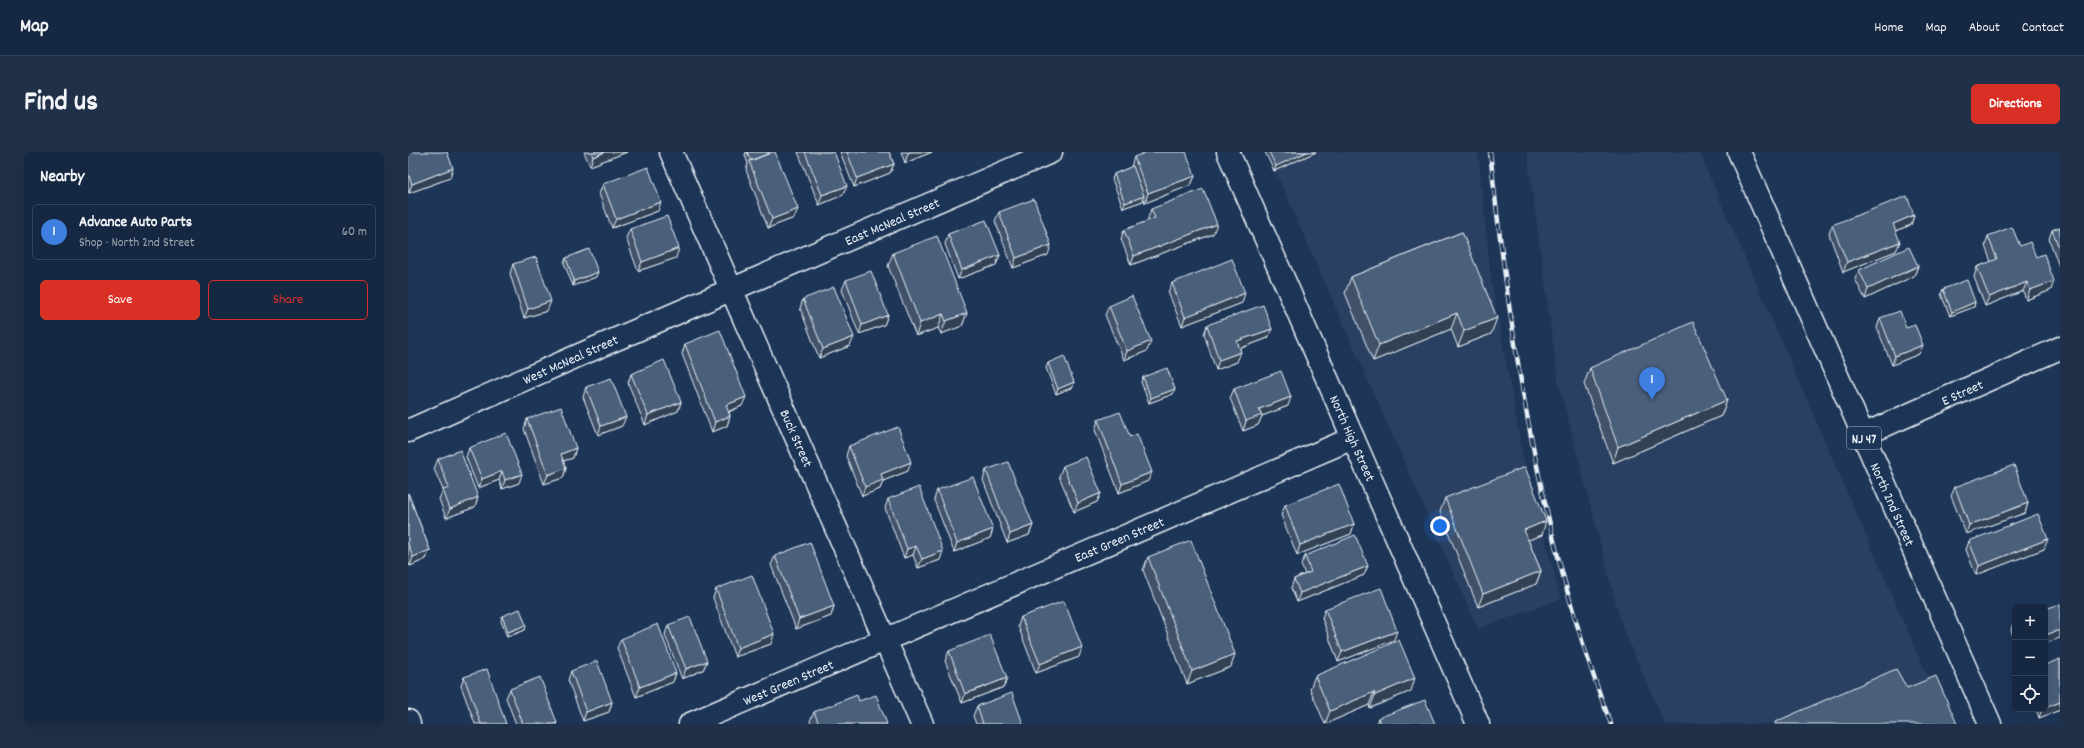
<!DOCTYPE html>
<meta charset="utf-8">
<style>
body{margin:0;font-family:Dekko,sans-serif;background:#1f3048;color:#f1f3f6}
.controls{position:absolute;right:12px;bottom:12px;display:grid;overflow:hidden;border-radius:6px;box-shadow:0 4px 16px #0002}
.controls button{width:36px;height:36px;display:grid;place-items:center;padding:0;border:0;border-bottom:1px solid #35445a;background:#162841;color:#f1f3f6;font:20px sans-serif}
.you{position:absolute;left:1032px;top:374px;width:14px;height:14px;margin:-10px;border:3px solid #fff;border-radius:50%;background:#1a73e8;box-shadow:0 0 0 6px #1a73e833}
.badge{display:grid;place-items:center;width:26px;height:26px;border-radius:50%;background:#d93025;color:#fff;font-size:13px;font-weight:700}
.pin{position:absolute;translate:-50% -33px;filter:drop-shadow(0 1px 2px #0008)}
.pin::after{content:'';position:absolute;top:21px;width:14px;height:12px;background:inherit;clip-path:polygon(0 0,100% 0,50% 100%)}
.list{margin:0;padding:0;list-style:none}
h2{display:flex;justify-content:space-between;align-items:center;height:52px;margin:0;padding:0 16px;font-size:17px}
h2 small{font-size:13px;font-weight:400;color:#9ea6b1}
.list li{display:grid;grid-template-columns:26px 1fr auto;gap:12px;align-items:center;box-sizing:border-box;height:56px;margin:0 8px 8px;padding:0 8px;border:1px solid #35445a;border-radius:6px}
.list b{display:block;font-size:15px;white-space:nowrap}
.list p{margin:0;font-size:13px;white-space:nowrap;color:#9ea6b1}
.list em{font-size:13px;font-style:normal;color:#9ea6b1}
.actions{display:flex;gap:8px;padding:12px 16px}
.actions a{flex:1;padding:9px 0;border:1px solid #d93025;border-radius:6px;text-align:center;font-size:14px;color:#d93025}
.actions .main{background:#d93025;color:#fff}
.icon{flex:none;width:22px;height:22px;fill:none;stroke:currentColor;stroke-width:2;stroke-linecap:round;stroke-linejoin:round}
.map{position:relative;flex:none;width:1652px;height:572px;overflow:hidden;border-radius:6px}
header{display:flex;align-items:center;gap:24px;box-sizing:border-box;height:56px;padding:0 20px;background:#162841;border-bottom:1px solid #35445a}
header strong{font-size:19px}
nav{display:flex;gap:22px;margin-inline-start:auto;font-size:14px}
.intro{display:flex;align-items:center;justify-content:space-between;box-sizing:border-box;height:96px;padding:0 24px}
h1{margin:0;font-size:28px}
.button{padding:10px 18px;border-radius:6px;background:#d93025;color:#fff;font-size:14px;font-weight:700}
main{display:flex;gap:24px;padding:0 24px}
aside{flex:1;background:#162841;border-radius:6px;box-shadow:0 4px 16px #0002}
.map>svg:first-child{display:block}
</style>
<header>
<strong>Map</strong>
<nav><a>Home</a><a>Map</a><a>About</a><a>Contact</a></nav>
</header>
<div class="intro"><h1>Find us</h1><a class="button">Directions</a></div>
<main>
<aside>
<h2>Nearby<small></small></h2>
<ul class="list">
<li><span class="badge" style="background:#3f7fe0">1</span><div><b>Advance Auto Parts</b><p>Shop · North 2nd Street</p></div><em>60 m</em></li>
</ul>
<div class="actions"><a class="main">Save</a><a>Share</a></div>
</aside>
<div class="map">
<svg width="1652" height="572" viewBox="0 0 1652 572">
<rect width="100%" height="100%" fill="#1d3557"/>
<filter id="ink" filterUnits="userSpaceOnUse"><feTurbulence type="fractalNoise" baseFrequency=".025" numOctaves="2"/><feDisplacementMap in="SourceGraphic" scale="8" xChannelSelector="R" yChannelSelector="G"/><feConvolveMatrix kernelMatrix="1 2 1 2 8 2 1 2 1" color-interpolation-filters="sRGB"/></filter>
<g filter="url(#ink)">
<path fill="#2a4162" d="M859,0H1070L1083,128L1115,304L1153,447L1070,477Z
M1119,0H1291L1540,572H1257L1214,475L1150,228Z"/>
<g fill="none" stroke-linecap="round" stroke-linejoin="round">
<defs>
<path id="minor" d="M263,0L514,572
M0,279L176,201L643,0
M1455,283L1652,196
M0,569L1,572
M282,572L945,286"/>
<path id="tertiary" d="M820,0L1070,572"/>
<path id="primary" d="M1331,0L1582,572"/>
</defs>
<use href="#minor" stroke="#e8f1f8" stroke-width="25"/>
<use href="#tertiary" stroke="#e8f1f8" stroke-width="25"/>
<use href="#primary" stroke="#e8f1f8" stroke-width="25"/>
<use href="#minor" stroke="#1d3557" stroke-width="22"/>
<use href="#tertiary" stroke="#1d3557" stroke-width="22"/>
<use href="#primary" stroke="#1d3557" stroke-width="22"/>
<defs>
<path id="rail" d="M1082,0C1103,193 1133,390 1203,572"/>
</defs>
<use href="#rail" stroke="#e8f1f8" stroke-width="4.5"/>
<use href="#rail" stroke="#1d3557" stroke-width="3" stroke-dasharray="9" stroke-linecap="butt"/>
</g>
<path fill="#3f5169" stroke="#e8f1f8" d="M0,0L42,26L1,41L0,40Z
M176,0H219L182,14Z
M338,0H361L386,66L360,76L338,18L340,12L337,3Z
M390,0H426L435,43L411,53Z
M432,0H481L486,12L482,21L446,35Z
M493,0H524L497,11Z
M857,0H908L866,19Z
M726,5L787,24L783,33L737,51L736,47L735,49L715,56L704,27L706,22L723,15Z
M195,32L250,59L204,76L191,42Z
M743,57L805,82L723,113L713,87L716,78L740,69V66Z
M591,60L640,103L605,116L587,69Z
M1506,63L1503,73L1487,79L1488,99L1435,120L1421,82L1424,73Z
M1652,75V117L1641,87L1644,78Z
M222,77L268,106L230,119L218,86Z
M1054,80L1083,182L1050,195L1043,177L965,209L937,141L943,125Z
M540,82L592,103L588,113L550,127L537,92Z
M1580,84L1612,94L1628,105L1643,138L1618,148L1615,139L1577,154L1566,125L1569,115L1583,110L1577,94Z
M485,101L559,161L554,174L533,182L530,176L508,184L480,114Z
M158,106L188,125L165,134L156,111Z
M105,112L139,159L116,166L102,122Z
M1510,114L1506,124L1457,147L1447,127L1451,118Z
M438,128L480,163L476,173L451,182L434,138Z
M764,131L834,151L774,174L760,140Z
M1535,137L1567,150L1566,155L1542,164L1533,142Z
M395,147L442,194L411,206L392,156Z
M701,154L739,199L716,208L697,163Z
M1472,166L1498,176L1511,202L1484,213L1469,176Z
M799,173L864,177L860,186L831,197L829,210L808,218L796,182Z
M277,192L334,254L321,260L322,264L319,274L304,280L274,202Z
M640,211L665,235L648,242L638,216Z
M1182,216L1319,248L1313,264L1205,311L1176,232Z
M223,222L273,250L270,259L237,273L220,231Z
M735,225L767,237L765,242L741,251L733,230Z
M178,235L214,274L190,283L175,245Z
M826,237L880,254L854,264L850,273L835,279L822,246Z
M119,267L168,296L165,306L155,309L158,316L155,326L136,332L116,277Z
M690,268L722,285L740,329L711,341L687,278Z
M441,294L500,319L475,329L472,337L454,344L438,304Z
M61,296L111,331L94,337L91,328L70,336L58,305Z
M30,307L67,355L38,366L31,347L35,338L26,317Z
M655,314L693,341L689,350L666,360L651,324Z
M578,318L625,373L621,383L599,391L575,328Z
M1547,335L1620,351L1617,361L1558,382L1543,344Z
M529,338L585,377L582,386L546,400L526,348Z
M0,341L22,398L18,407L2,414L0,410Z
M1037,346L1134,383L1120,388L1133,419L1128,432L1070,455L1032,360Z
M480,347L532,408L510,416L505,403L496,406L477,356Z
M877,353L946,372L943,382L889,403L873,363Z
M1561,389L1636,397L1568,423L1558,398Z
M367,404L426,454L423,464L388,477L363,413Z
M897,404L956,423L889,450L883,436L886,427L897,422L893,413Z
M740,405L823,515L779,532L735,418Z
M308,437L363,492L327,505L305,446Z
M917,457L986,488L930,510L914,466Z
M94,464L118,473L117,478L99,485L93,469Z
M613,465L671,505L628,521L610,474Z
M1606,468H1607V490L1603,478Z
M260,473L299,509L295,518L274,527L257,483Z
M213,487L268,521L265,530L228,545L209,496Z
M541,499L599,526L596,535L554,551L537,509Z
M1652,507V558L1631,566L1628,557H1637Z
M163,519L204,550L201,560L175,569L160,528Z
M907,524L1003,539L962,556L961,553L917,572L902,537Z
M56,525L98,572H67L53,534Z
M102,537L149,572H108L98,546Z
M451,549L479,572H403L402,569L406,560Z
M569,554L615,572H568L565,564Z
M970,566L1027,572H968Z"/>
<path fill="#334255" stroke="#e8f1f8" d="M197,0H219L182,14L185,5Z
M503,0H524L497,11L500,1Z
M899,0H908L866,19L868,14Z
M486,12L482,21L446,35L449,26Z
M45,16L42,26L1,41L4,32Z
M787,24L783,33L737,51L740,41Z
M439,34L435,43L411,53L414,43Z
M736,44L735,49L715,56L717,51Z
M253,50L250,59L204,76L208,67Z
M390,57L386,66L360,76L364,67Z
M1506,63L1503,73L1481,81L1485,72Z
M809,72L805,82L723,113L726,104Z
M1492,90L1488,99L1435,120L1439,110Z
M643,93L640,103L605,116L608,106Z
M271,96L268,106L230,119L234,110Z
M592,103L588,113L550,127L554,118Z
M1510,114L1506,124L1457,147L1460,137Z
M190,120L188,125L165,134L166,129Z
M1646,129L1643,138L1618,148L1622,138Z
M1619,130L1615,139L1577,154L1581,145Z
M837,141L834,151L774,174L777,165Z
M143,149L139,159L116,166L120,157Z
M1567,150L1566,155L1542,164L1544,160Z
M559,161L554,174L533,182L538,169Z
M1049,161L1043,177L965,209L971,193Z
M535,162L530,176L508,184L512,171Z
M480,163L476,173L451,182L454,173Z
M1089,166L1083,182L1050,195L1056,179Z
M864,177L860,186L825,199L829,189Z
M446,185L442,194L411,206L415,197Z
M743,189L739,199L716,208L719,199Z
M1515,193L1511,202L1484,213L1487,204Z
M833,200L829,210L808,218L811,208Z
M666,230L665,235L648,242L650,237Z
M767,237L765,242L741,251L743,246Z
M338,245L334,254L314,262L318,253Z
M883,245L880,254L854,264L850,273L835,279L838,269L851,257Z
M1319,248L1313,264L1205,311L1210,295Z
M273,250L270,259L237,273L240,263Z
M322,264L319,274L304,280L307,270Z
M218,265L214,274L190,283L193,274Z
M168,296L165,306L149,311L153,302Z
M503,310L500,319L475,329L472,337L454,344L457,335L473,322Z
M158,316L155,326L136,332L140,323Z
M94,319L91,328L70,336L74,327Z
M744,320L740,329L711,341L714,332Z
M114,322L111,331L94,337L97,328Z
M693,341L689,350L666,360L670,351Z
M70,345L67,355L38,366L42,357Z
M1620,351L1617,361L1558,382L1561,373Z
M1138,369L1134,383L1112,391L1116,378Z
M946,372L943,382L889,403L892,393Z
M625,373L621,383L599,391L602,382Z
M585,377L582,386L546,400L549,391Z
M1640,387L1636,397L1568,423L1571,414Z
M508,394L505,403L496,406L499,397Z
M22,398L18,407L2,414L5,405Z
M535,399L532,408L510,416L514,407Z
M960,414L956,423L889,450L892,441Z
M1133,419L1128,432L1070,455L1075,442Z
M426,454L423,464L388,477L391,467Z
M118,473L117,478L99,485L100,480Z
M1652,478V486L1637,491V483Z
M989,479L986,488L930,510L934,500Z
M366,482L363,492L327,505L330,496Z
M674,495L671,505L628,521L632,512Z
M827,502L823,515L779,532L784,519Z
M299,509L295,518L274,527L278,517Z
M268,521L265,530L228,545L232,535Z
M599,526L596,535L554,551L557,542Z
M1007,526L1003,539L962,556L967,543Z
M966,540L961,553L917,572L922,559Z
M204,550L201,560L175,569L178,560Z
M1652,550V558L1631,566L1634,557H1637V556Z"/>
<path fill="#495e7a" stroke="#e8f1f8" d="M0,0H39L45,16L4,32L0,21Z
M183,0H197L185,5Z
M339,0H361L362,1L343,9Z
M365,0H367L390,57L364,67L341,9Z
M397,0H426L439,34L414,43Z
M439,0H481L486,12L449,26Z
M739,0H778L787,24L740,41L726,5Z
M861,0H899L868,14Z
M725,14L736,44L717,51L706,22Z
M240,15L253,50L208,67L195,32Z
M795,37L809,72L726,104L716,78L747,66L743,57Z
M1499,44L1506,63L1485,72L1492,90L1439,110L1424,73Z
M626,47L643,93L608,106L591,60Z
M259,64L271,96L234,110L222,77Z
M578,68L592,103L554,118L540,82Z
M1604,75L1612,94L1622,90L1628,105L1636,102L1646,129L1622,138L1619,130L1581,145L1569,115L1589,107L1580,84Z
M1652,75V98L1644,78Z
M1054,80L1089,166L1056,179L1049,161L971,193L943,125Z
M529,84L559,161L538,169L535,162L512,171L485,101Z
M1501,95L1510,114L1460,137L1451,118Z
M181,97L190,120L166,129L158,106Z
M128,105L143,149L120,157L105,112Z
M824,107L837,141L777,165L764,131Z
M463,119L480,163L454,173L438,128Z
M1559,128L1567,150L1544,160L1535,137Z
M426,135L446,185L415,197L395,147Z
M724,144L743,189L719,199L701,154Z
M855,153L864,177L829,189L833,200L811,208L799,173Z
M1492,159L1498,176L1507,173L1515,193L1487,204L1472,166Z
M1285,170L1319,248L1210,295L1182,216Z
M312,178L338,245L318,253L322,264L307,270L277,192Z
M656,204L666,230L650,237L640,211Z
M256,208L273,250L240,263L223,222Z
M759,216L767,237L743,246L735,225Z
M873,219L883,245L851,257L854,263L838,269L826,237Z
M203,226L218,265L193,274L178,235Z
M153,255L168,296L153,302L158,316L140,323L119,267Z
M712,260L722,285L729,282L744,320L714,332L690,268Z
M490,275L503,310L473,322L475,328L457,335L441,294Z
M98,281L114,322L97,328L94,319L74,327L61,296Z
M52,298L70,345L42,357L35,338L41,336L30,307Z
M678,305L693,341L670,351L655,314Z
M600,310L625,373L602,382L578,318Z
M1606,313L1620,351L1561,373L1547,335Z
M1117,315L1138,369L1116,378L1133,419L1075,442L1037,346Z
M565,325L585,377L549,391L529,338Z
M931,332L946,372L892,393L877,353Z
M511,335L535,399L514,407L508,394L499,397L480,347Z
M0,341L22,398L5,405L0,392Z
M1630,362L1640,387L1571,414L1561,389Z
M947,383L960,414L892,441L886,427L903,420L897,404Z
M783,388L827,502L784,519L740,405Z
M402,390L426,454L391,467L367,404Z
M344,423L366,482L330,496L308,437Z
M973,436L989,479L934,500L917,457Z
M656,449L674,495L632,512L613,465Z
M1652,452V478L1637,483V457Z
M112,457L118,473L100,480L94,464Z
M282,465L299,509L278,517L260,473Z
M250,472L268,521L232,535L213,487Z
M582,483L599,526L557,542L541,499Z
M991,488L1007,526L967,543L966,540L922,559L907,524Z
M1652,507V550L1637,556V513Z
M189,509L204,550L178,560L163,519Z
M79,517L98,572H73L56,525Z
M1488,517L1499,536L1528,524L1549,572H1367V570Z
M132,525L149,571L145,572H115L102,537Z
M604,541L615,572H575L569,554Z
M449,543L451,549L468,543L479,572H411L406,560Z
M1017,548L1027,572H972L970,566Z"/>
</g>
<g text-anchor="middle" stroke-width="3" stroke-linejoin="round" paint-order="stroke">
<rect fill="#1d3557" stroke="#abb9c8" stroke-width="1" x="1439" y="275" width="34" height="22" rx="3"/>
<g font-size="13" font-weight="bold" fill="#e8f1f8">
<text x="1456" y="291">NJ 47</text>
</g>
<g font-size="14" fill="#e8f1f8" stroke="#1d3557">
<text transform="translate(484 69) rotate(-23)" y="5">East McNeal Street</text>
<text transform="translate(162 207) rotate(-24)" y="5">West McNeal Street</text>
<text transform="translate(1554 240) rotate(-24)" y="5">E Street</text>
<text transform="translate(389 286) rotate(66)" y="5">Buck Street</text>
<text transform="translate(945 286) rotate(66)" y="5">North High Street</text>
<text transform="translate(1485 352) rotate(66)" y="5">North 2nd Street</text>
<text transform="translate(711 387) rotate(-23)" y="5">East Green Street</text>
<text transform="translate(380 530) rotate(-23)" y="5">West Green Street</text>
</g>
</g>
</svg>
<div class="controls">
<button>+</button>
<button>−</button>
<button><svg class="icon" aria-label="locate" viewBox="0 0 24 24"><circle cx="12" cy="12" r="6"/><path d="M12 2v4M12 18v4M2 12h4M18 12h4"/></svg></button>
</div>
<div class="you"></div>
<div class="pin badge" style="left:1244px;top:248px;background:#3f7fe0">1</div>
</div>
</main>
